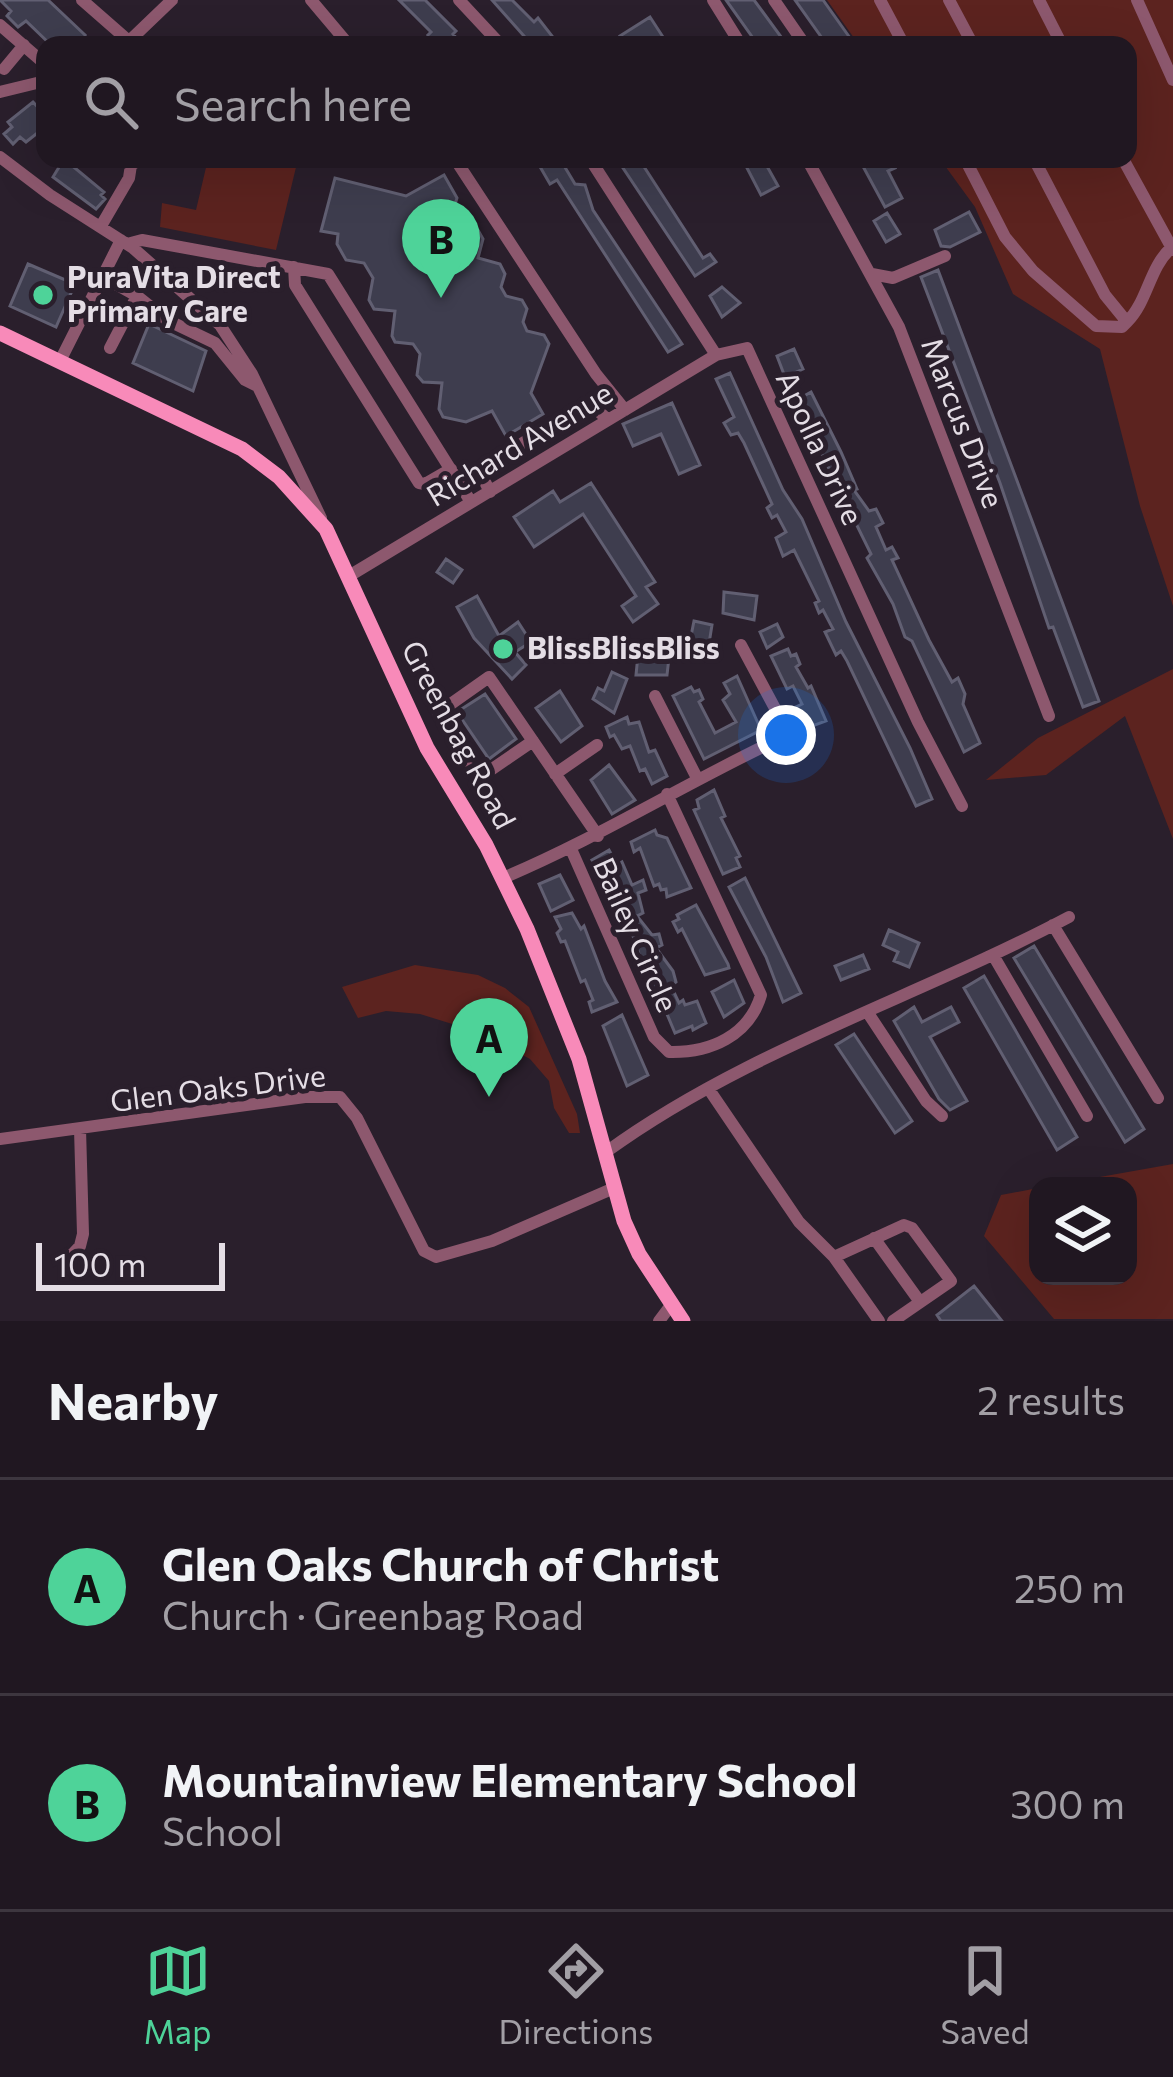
<!DOCTYPE html>
<meta charset="utf-8">
<style>
body{margin:0;font-family:Commissioner,sans-serif;background:#28202a;color:#f1f3f6}
.controls{position:absolute;right:36px;bottom:36px;display:grid;overflow:hidden;border-radius:24px;box-shadow:0 12px 48px #0002}
.controls button{width:108px;height:108px;display:grid;place-items:center;padding:0;border:0;border-bottom:3px solid #3d363f;background:#201721;color:#f1f3f6;font:60px sans-serif}
.scale{position:absolute;left:36px;bottom:30px;width:189px;box-sizing:border-box;padding-left:12px;border:6px solid #e4dde5;border-top:0;font-size:33px;line-height:42px;white-space:nowrap;color:#e4dde5;-webkit-text-stroke:9px #2a1f2c;paint-order:stroke}
.you{position:absolute;left:786px;top:735px;width:42px;height:42px;margin:-30px;border:9px solid #fff;border-radius:50%;background:#1a73e8;box-shadow:0 0 0 18px #1a73e833}
.badge{display:grid;place-items:center;width:78px;height:78px;border-radius:50%;background:#4ed399;color:#111;font-size:39px;font-weight:700}
.pin{position:absolute;translate:-50% -99px;filter:drop-shadow(0 3px 6px #0008)}
.pin::after{content:'';position:absolute;top:63px;width:42px;height:36px;background:inherit;clip-path:polygon(0 0,100% 0,50% 100%)}
.list{margin:0;padding:0;list-style:none}
h2{display:flex;justify-content:space-between;align-items:center;height:156px;margin:0;padding:0 48px;font-size:51px}
h2 small{font-size:39px;font-weight:400;color:#a29fa5}
.list li{display:grid;grid-template-columns:78px 1fr auto;gap:36px;align-items:center;box-sizing:border-box;height:216px;padding:0 48px;border-top:3px solid #3d363f}
.list b{display:block;font-size:45px;white-space:nowrap}
.list p{margin:0;font-size:39px;white-space:nowrap;color:#a29fa5}
.list em{font-size:39px;font-style:normal;color:#a29fa5}
.icon{flex:none;width:66px;height:66px;fill:none;stroke:currentColor;stroke-width:2;stroke-linecap:round;stroke-linejoin:round}
.map{position:relative;flex:none;width:1173px;height:1321px;overflow:hidden}
.search{position:absolute;background:#201721;box-shadow:0 12px 48px #0002;left:36px;right:36px;top:36px;height:132px;display:flex;align-items:center;gap:30px;box-sizing:border-box;padding:0 42px;border-radius:24px;color:#a29fa5;font-size:45px}
.sheet{height:588px;background:#201721}
nav{display:flex;justify-content:space-around;align-items:center;box-sizing:border-box;height:168px;border-top:3px solid #3d363f;background:#201721;font-size:33px;color:#a29fa5}
nav a{display:grid;justify-items:center;gap:6px}
nav .on{color:#4ed399}
.map>svg:first-child{display:block}
</style>
<div class="map">
<svg width="1173" height="1321" viewBox="0 0 1173 1321">
<rect width="100%" height="100%" fill="#2a1f2c"/>
<path fill="#5c231f" d="M827,0H1173V606L1140,506L1100,349L1013,294L975,207L940,159H1128V45H859Z
M208,159H298L276,250L160,227L162,203L196,210Z
M1173,669V839L1125,716L1046,775L986,780L1038,738Z
M415,965L478,975L505,988L529,1007L577,1114L580,1133H569L554,1108L549,1081L530,1059L478,1032L420,1014L386,1011L358,1018L342,987Z
M1173,1164V1319H1054L984,1236L1001,1195L1038,1188V1276H1128V1186H1049Z"/>
<path fill="#3e3d4e" stroke="#615f72" stroke-width="3" d="M0,0H48L85,35L75,45H51L26,21L18,27L7,16L11,11Z
M399,0H425L456,31L453,34L462,45H438L428,35L431,32Z
M492,0H512L534,22L538,18L559,45H532Z
M726,0H754L787,45H758Z
M795,0H823L855,45H827Z
M650,17L663,37L651,45H626L620,36Z
M33,102L45,115V127L26,142L20,137L13,144L4,134L12,127L8,122Z
M64,159L104,192L101,195L105,199L96,209L53,177Z
M549,159H560L575,184L585,185L593,210L682,344L668,352L557,180L550,184L539,165Z
M617,159H639L703,258L710,254L716,262L695,276Z
M757,159H763L778,186L761,195L746,166Z
M859,159H890L895,168L888,171L902,198L885,207Z
M444,175L457,198L453,211L460,225L478,230L483,239L478,258L500,264L505,274L501,287L506,296L522,300L527,309L523,322L527,331L544,335L549,344L531,393L543,414L506,436L492,411L466,422L443,417L439,409L442,383L423,382L417,375L420,354L413,344L395,342L392,336L395,311L374,309L369,300L373,278L364,263L346,260L337,244L338,234L321,231L335,178L406,196Z
M969,212L980,232L950,247L941,246L935,230Z
M887,213L900,234L886,242L874,221Z
M28,264L75,284L56,327L10,306Z
M938,270L1016,478L1099,701L1083,707L1053,627L1049,628L1000,483L921,277Z
M722,287L740,303L722,317L710,296Z
M149,324L206,351L193,391L133,363Z
M794,349L803,369L785,377L777,356Z
M730,373L783,490L802,519L846,622L910,748L932,799L923,803L916,806L847,661L841,651L836,655L825,632L833,629L823,610L819,613L815,603L819,601L794,550L783,556L776,538L786,532L777,515L772,518L767,508L772,504L744,443L738,433L731,435L724,423L734,417L716,379Z
M811,392L841,452L857,489L854,490L869,511L876,509L883,523L876,527L886,550L892,547L898,558L892,560L929,640L952,682L958,678L965,694L963,704L980,743L964,752L912,641L905,637L893,604L867,558L871,554L807,424L797,400Z
M672,403L700,465L679,474L661,434L633,446L623,424Z
M591,483L655,582L646,587L658,604L633,622L622,606L636,596L583,514L534,547L514,517L553,491L560,502Z
M446,559L462,570L453,583L437,572Z
M724,592L757,596L754,620L723,613Z
M477,596L499,636L518,622L531,642L515,652L526,665L512,679L474,638L457,607Z
M694,621L712,625L707,656L683,651L685,641H690Z
M777,624L783,637L767,648L760,632Z
M658,647L670,649L667,675H636L638,655L657,656Z
M788,649L791,656L796,654L800,664L796,667L808,688L811,686L826,721L807,728L796,707L802,704L793,686L787,689L771,656Z
M612,672L627,679L614,713L593,699L598,688L604,691Z
M737,676L761,730L704,759L673,696L691,687L694,692L699,690L703,699L699,702L715,733L736,722L723,700L730,694L724,683Z
M560,691L582,726L561,742L536,708Z
M485,694L516,739L489,759L457,712Z
M627,717L629,724L639,722L649,752L655,750L667,776L652,784L645,769L640,771L630,746L622,749L614,735L610,737L606,727Z
M609,765L635,800L612,814L591,780Z
M714,790L725,816L721,818L740,856L736,858L740,867L723,874L694,810L699,808L697,800Z
M655,830L657,835L667,838L691,888L667,897L666,889L661,890L659,884L654,886L640,848L634,852L631,842Z
M609,850L617,865L622,862L632,885L643,880L646,890L638,893L643,913L637,916L652,935L659,934L662,945L656,948L673,971L676,982L671,986L679,1003L683,1000L685,1005L697,1001L706,1023L693,1030L692,1026L675,1033L661,1000L655,1002L628,921L622,913L618,914L614,902L618,901L592,860Z
M560,875L573,900L551,911L539,884Z
M745,878L801,993L783,1002L766,957L729,887Z
M696,905L728,964L729,968L705,975L682,929L678,932L673,922L679,919L677,915Z
M572,913L581,929L584,926L605,981L617,1002L592,1012L589,1002L593,1000L585,980L581,982L565,941L561,942L557,933L561,929L555,917Z
M889,930L919,943L909,967L894,961L898,952L883,945Z
M1034,946L1144,1129L1125,1142L1014,958Z
M863,955L869,969L841,980L835,966Z
M984,976L1077,1137L1057,1150L964,988Z
M734,980L744,1003L724,1017L712,992Z
M914,1007L922,1022L951,1007L959,1022L930,1037L967,1101L950,1110L939,1099L894,1021Z
M622,1015L648,1075L627,1086L603,1026Z
M854,1034L912,1121L895,1133L836,1045Z
M974,1286L1002,1321H941L937,1315Z"/>
<g fill="none" stroke-linecap="round" stroke-linejoin="round">
<path stroke="#8d586e" stroke-width="12" d="M82,0L130,42
M311,0L349,45
M459,0L501,45
M713,0L741,45
M774,0L805,45
M880,0L904,45
M949,0L973,45
M1039,0L1062,45
M1137,0L1173,80
M0,25L45,64
M125,45L172,0
M4,69L24,45
M0,92L45,81
M0,157L50,195L133,248L220,325L252,374L321,518
M120,159L131,165L141,159
M455,159L596,374L625,410
M590,159L716,355
M807,159L899,327L1049,716
M965,159L1005,237L1033,271L1096,326L1122,327L1127,322L1105,295L1034,159
M1123,159L1173,250
M101,226L129,178L131,165
M127,244L142,240L328,274L471,502
M294,267L295,285L419,483L425,484L451,469
M872,274L893,278L945,256
M103,277L137,296L110,348
M137,296L167,320L215,343L245,380L257,386
M1127,322C1148,301 1149,268 1171,248
M60,361L121,240
M490,492L483,478L485,467L583,405L594,407L608,420
M349,576L716,355L747,348L918,722L962,806
M655,696L697,778
M533,741L479,778L438,713L489,677L598,836
M555,774L597,745
M571,849L654,1037L669,1052C710,1053 749,1036 761,995L667,794
M503,878C598,838 684,784 777,740L785,727L741,645
M1053,925L1158,1098
M993,955L1087,1116
M868,1013L926,1101L942,1116
M708,1088L799,1222L834,1257
M0,1139L305,1097H340L357,1118L424,1251L436,1257L492,1241L614,1188
M606,1152C746,1050 916,998 1069,917
M874,1238L920,1302
M66,1261L80,1246L83,1234L80,1129
M659,1321L671,1305
M879,1321L834,1257L904,1225L912,1228L951,1281L893,1321"/>
<path stroke="#f88ab9" stroke-width="15" d="M0,333L242,449L279,477L326,529L427,748L486,845L527,929L579,1059L624,1221L639,1254L683,1321"/>
</g>
<g fill="#4ed399" stroke="#2a1f2c" stroke-width="4.5">
<circle cx="43" cy="295" r="12"/>
<circle cx="503" cy="649" r="12"/>
</g>
<g text-anchor="middle" stroke-width="10" stroke-linejoin="round" paint-order="stroke">
<g font-size="30" font-weight="bold" fill="#e4dde5" stroke="#2a1f2c" text-anchor="start">
<text x="67" y="288">PuraVita Direct<tspan x="67" dy="34">Primary Care</tspan></text>
<text x="527" y="659">BlissBlissBliss</text>
</g>
<g font-size="30" fill="#e4dde5" stroke="#2a1f2c">
<text transform="translate(962 423) rotate(69)" y="10">Marcus Drive</text>
<text transform="translate(520 445) rotate(-31)" y="10">Richard Avenue</text>
<text transform="translate(819 448) rotate(65)" y="10">Apolla Drive</text>
<text transform="translate(458 735) rotate(62)" y="10">Greenbag Road</text>
<text transform="translate(635 935) rotate(66)" y="10">Bailey Circle</text>
<text transform="translate(218 1089) rotate(-7)" y="10">Glen Oaks Drive</text>
</g>
</g>
</svg>
<div class="controls">
<button><svg class="icon" aria-label="layers" viewBox="0 0 24 24"><path d="M12 4l9 5-9 5-9-5zM3 14l9 5 9-5"/></svg></button>
</div>
<div class="scale">100 m</div>
<div class="you"></div>
<div class="pin badge" style="left:489px;top:1097px">A</div>
<div class="pin badge" style="left:441px;top:298px">B</div>
<div class="search"><svg class="icon" aria-label="search" viewBox="0 0 24 24"><circle cx="10" cy="10" r="6"/><path d="M15 15l6 6"/></svg>Search here</div>
</div>
<section class="sheet">
<h2>Nearby<small>2 results</small></h2>
<ul class="list">
<li><span class="badge">A</span><div><b>Glen Oaks Church of Christ</b><p>Church · Greenbag Road</p></div><em>250 m</em></li>
<li><span class="badge">B</span><div><b>Mountainview Elementary School</b><p>School</p></div><em>300 m</em></li>
</ul>
</section>
<nav>
<a class="on"><svg class="icon" aria-label="map" viewBox="0 0 24 24"><path d="M3 6l6-2 6 2 6-2v14l-6 2-6-2-6 2zM9 4v14M15 6v14"/></svg>Map</a>
<a><svg class="icon" aria-label="directions" viewBox="0 0 24 24"><path d="M12 3l9 9-9 9-9-9zM9 14v-3h6M13 9l2 2-2 2"/></svg>Directions</a>
<a><svg class="icon" aria-label="saved" viewBox="0 0 24 24"><path d="M7 4h10v16l-5-4-5 4z"/></svg>Saved</a>
</nav>
